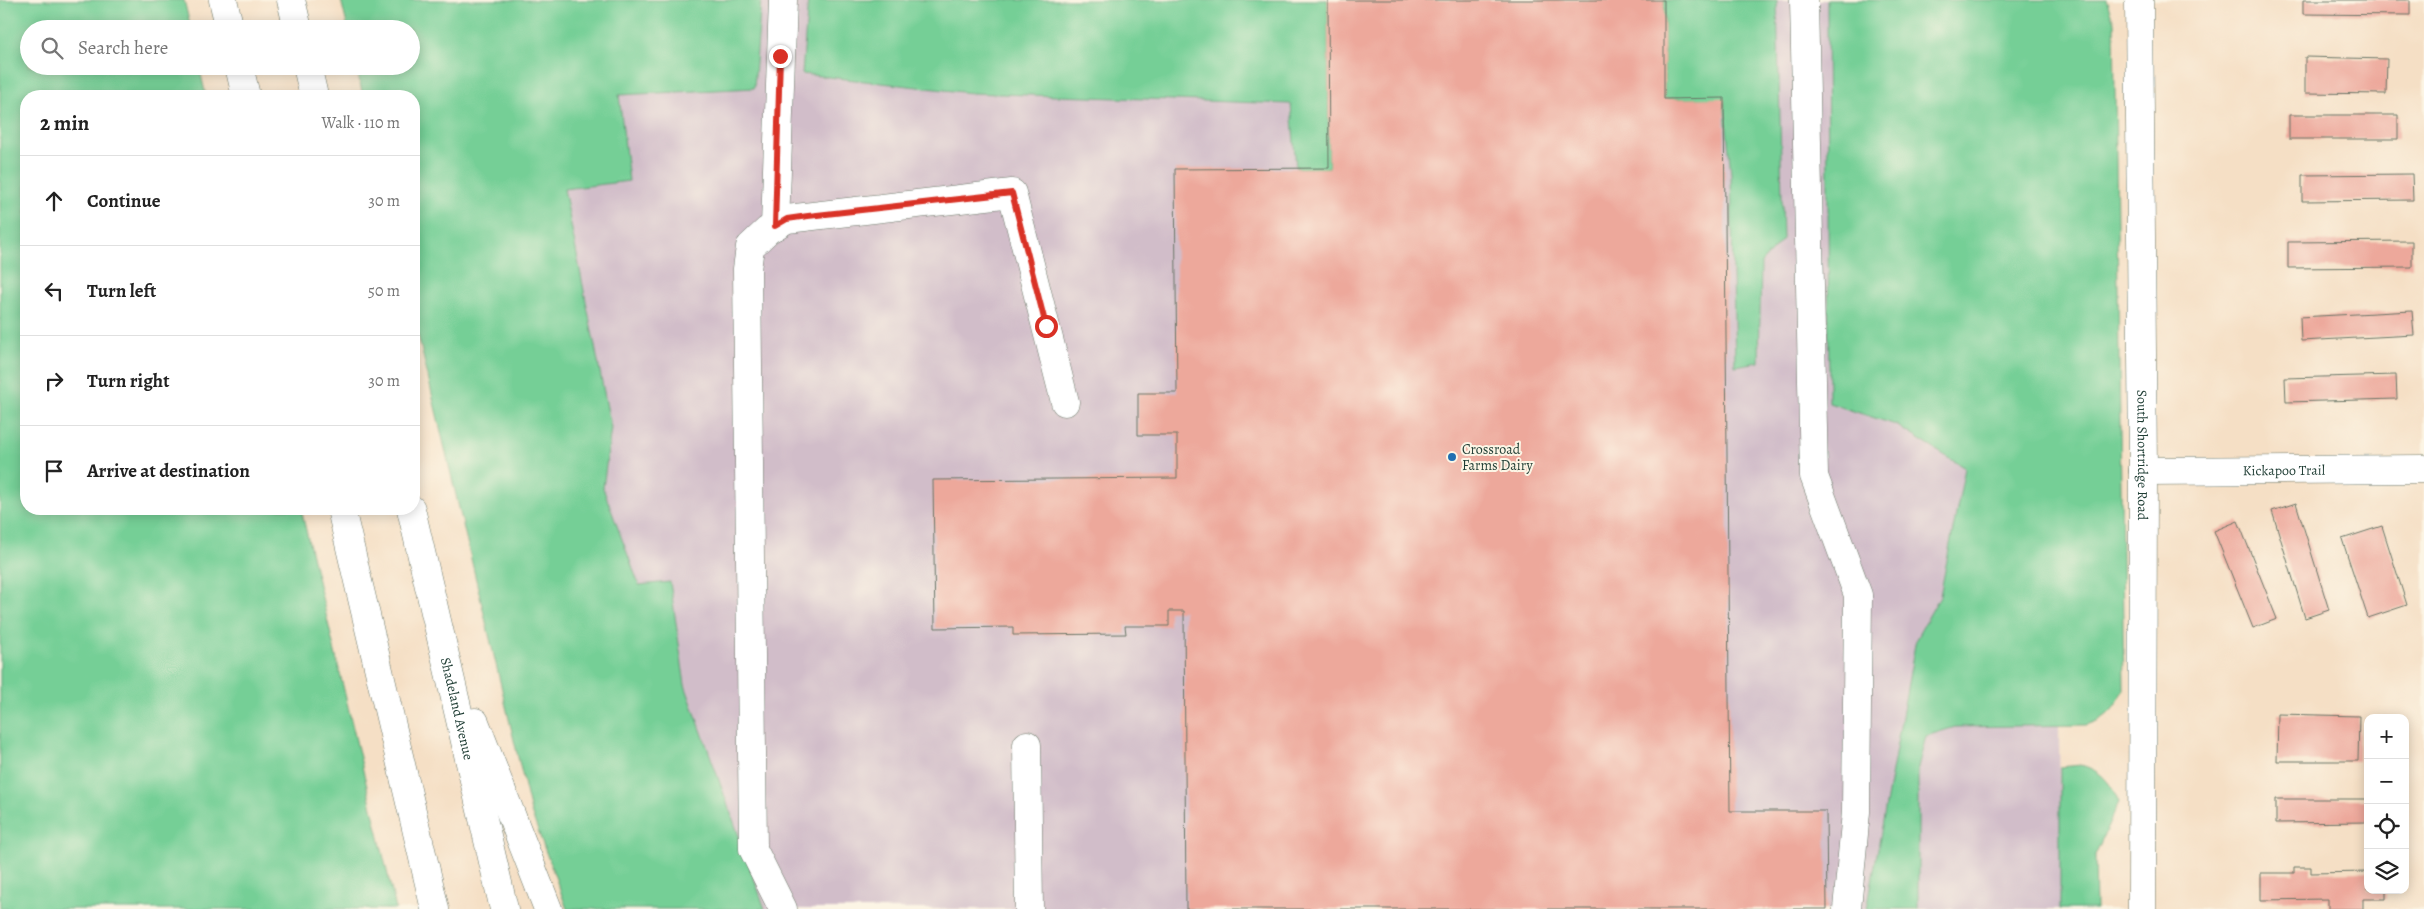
<!DOCTYPE html>
<meta charset="utf-8">
<style>
body{margin:0;font-family:Alegreya,serif;background:#f2f2f2;color:#222}
.controls{position:absolute;right:15px;bottom:15px;display:grid;overflow:hidden;border-radius:10px;box-shadow:0 2px 12px #0003}
.controls button{width:45px;height:45px;display:grid;place-items:center;padding:0;border:0;border-bottom:1px solid #e0e0e0;background:#fff;color:#222;font:25px sans-serif}
.stop{position:absolute;width:15px;height:15px;margin:-11px;border:4px solid #d93025;border-radius:50%;background:#fff}
.stop.end{background:#d93025;border-color:#fff;box-shadow:0 1px 5px #0008}
.list{margin:0;padding:0;list-style:none}
h2{display:flex;justify-content:space-between;align-items:center;height:65px;margin:0;padding:0 20px;font-size:21px}
h2 small{font-size:16px;font-weight:400;color:#767676}
.list li{display:grid;grid-template-columns:32px 1fr auto;gap:15px;align-items:center;box-sizing:border-box;height:90px;padding:0 20px;border-top:1px solid #e0e0e0}
.list b{display:block;font-size:19px;white-space:nowrap}
.list em{font-size:16px;font-style:normal;color:#767676}
.icon{flex:none;width:28px;height:28px;fill:none;stroke:currentColor;stroke-width:2;stroke-linecap:round;stroke-linejoin:round}
.map{position:relative;flex:none;width:2424px;height:909px;overflow:hidden}
.search{position:absolute;background:#fff;box-shadow:0 2px 12px #0003;left:20px;top:20px;width:400px;height:55px;display:flex;align-items:center;gap:12px;box-sizing:border-box;padding:0 18px;border-radius:28px;color:#767676;font-size:19px}
.panel{position:absolute;background:#fff;box-shadow:0 2px 12px #0003;left:20px;top:90px;width:400px;height:425px;border-radius:20px}
.map>svg:first-child{display:block}
</style>
<div class="map">
<svg width="2424" height="909" viewBox="0 0 2424 909">
<rect width="100%" height="100%" fill="#fcf5e5"/>
<filter id="ink" filterUnits="userSpaceOnUse"><feTurbulence type="fractalNoise" baseFrequency=".02" numOctaves="2"/><feDisplacementMap in="SourceGraphic" scale="10" xChannelSelector="R" yChannelSelector="G"/><feConvolveMatrix kernelMatrix="1 2 1 2 8 2 1 2 1" color-interpolation-filters="sRGB"/></filter>
<filter id="wash" filterUnits="userSpaceOnUse"><feTurbulence type="fractalNoise" baseFrequency=".0096" numOctaves="4" result="noise"/><feDisplacementMap in="SourceGraphic" scale="20" xChannelSelector="R" yChannelSelector="G"/><feGaussianBlur stdDeviation="1.12" result="paint"/><feColorMatrix in="noise" values="0 0 0 0 0 0 0 0 0 0 0 0 0 0 0 0 0 1.4 0 .05"/><feComposite in="paint" operator="in"/></filter>
<g filter="url(#wash)">
<rect width="100%" height="100%" fill="#f5dfc5"/>
<path fill="#d1bdc9" d="M434,0H2051L2061,909H667Z"/>
<path fill="#75cf96" stroke="#4a8665" d="M0,0H184L191,29H29V66H199L206,96H26V509H301L396,909H0Z
M341,0H761L754,88L619,95L629,181L564,189L611,428L603,488L639,585L670,582L685,685L765,909H567L531,812L414,318V96H363L356,66H411V29H348Z
M808,0H1328L1329,168H1296L1291,104L971,93L802,74Z
M1664,0H1777L1783,239L1761,263L1759,362L1735,366L1731,174L1724,99H1664Z
M1827,0H2106L2114,22L2124,690C2113,710 2109,718 2086,725L1955,727L1926,736L1918,767V909H1867L1916,639L1940,596L1965,468L1896,425L1829,403Z
M2081,765C2102,771 2110,782 2119,802L2095,855L2096,909H2060V767Z"/>
<g id="blocks">
<path fill="#eda89b" d="M1328,0H1664V99L1724,98L1730,811H1826L1827,909H1186L1184,611H1169V626H1125L1126,634L1013,635V627L935,628L933,480L1177,478V435H1138V393H1177L1175,169L1329,168Z
M2303,0H2410V15L2303,14Z
M2305,57L2387,59L2386,94L2305,93Z
M2289,115H2398V139H2289Z
M2412,174L2413,200L2302,201V175Z
M2412,241V267L2288,268V242Z
M2412,311L2414,335L2301,341L2300,317Z
M2396,375L2397,399L2286,402L2285,378Z
M2296,503L2329,610L2305,618L2272,511Z
M2238,521L2277,619L2253,628L2214,531Z
M2382,526L2407,605L2368,618L2342,539Z
M2278,714L2359,716L2358,761H2277Z
M2276,799H2368V822L2276,823Z
M2294,867H2311V873L2368,872V890H2386V899H2363V909H2328V899L2261,900V873H2294Z"/>
</g>
</g>
<g filter="url(#ink)">
<use href="#blocks" fill-opacity="0" stroke="#6a7667" stroke-width="1"/>
<g fill="none" stroke-linecap="round" stroke-linejoin="round">
<defs>
<g id="minor">
<path d="M1804,0L1814,476L1858,595L1856,812L1847,909"/>
<path id="s1" d="M2139,0L2143,471L2142,909"/>
<path d="M775,226L783,0"/>
<path id="s2" d="M2143,471L2424,469"/>
<path d="M1027,745L1029,909"/>
<path d="M783,909L753,849L747,269L750,247L768,230L787,219L1012,193L1065,402"/>
</g>
<g id="highway">
<path d="M223,0L230,29"/>
<path d="M291,0L298,29"/>
<path d="M239,66L246,96"/>
<path d="M307,66L314,96"/>
<path d="M341,509L435,909"/>
<path id="s3" d="M411,509L504,909"/>
<path d="M475,722L548,909"/>
</g>
</defs>
<use href="#minor" stroke="#6a7667" stroke-width="29"/>
<use href="#highway" stroke="#6a7667" stroke-width="29"/>
<use href="#minor" stroke="#fff" stroke-width="28"/>
<use href="#highway" stroke="#fff" stroke-width="28"/>
</g>
</g>
<g fill="none" stroke-linecap="round" stroke-linejoin="round" filter="url(#ink)">
<path stroke="#d93025" stroke-width="6" d="M780,56L775,226L787,219L808,216L1012,193L1046,326"/>
</g>
<circle fill="#1f6fb2" stroke="#fcf5e5" stroke-width="2" cx="1452" cy="457" r="5"/>
<g text-anchor="middle" stroke-width="4" stroke-linejoin="round" paint-order="stroke">
<g font-size="14" fill="#1f3d34" stroke="#fcf5e5" text-anchor="start">
<text x="1462" y="454">Crossroad<tspan x="1462" dy="16">Farms Dairy</tspan></text>
</g>
<g font-size="14" fill="#1f3d34" stroke="#fcf5e5">
<text dy="5" stroke="none"><textPath href="#s1" startOffset="455">South Shortridge Road</textPath></text>
<text dy="5" stroke="none"><textPath href="#s2" startOffset="141">Kickapoo Trail</textPath></text>
<text dy="5" stroke="none"><textPath href="#s3" startOffset="205">Shadeland Avenue</textPath></text>
</g>
</g>
</svg>
<div class="controls">
<button>+</button>
<button>−</button>
<button><svg class="icon" aria-label="locate" viewBox="0 0 24 24"><circle cx="12" cy="12" r="6"/><path d="M12 2v4M12 18v4M2 12h4M18 12h4"/></svg></button>
<button><svg class="icon" aria-label="layers" viewBox="0 0 24 24"><path d="M12 4l9 5-9 5-9-5zM3 14l9 5 9-5"/></svg></button>
</div>
<div class="stop" style="left:1046px;top:326px"></div>
<div class="stop end" style="left:780px;top:56px"></div>
<div class="search"><svg class="icon" aria-label="search" viewBox="0 0 24 24"><circle cx="10" cy="10" r="6"/><path d="M15 15l6 6"/></svg>Search here</div>
<section class="panel">
<h2>2 min<small>Walk · 110 m</small></h2>
<ul class="list">
<li><svg class="icon" aria-label="ahead" viewBox="0 0 24 24"><path d="M12 20V5M6 11l6-6 6 6"/></svg><div><b>Continue</b></div><em>30 m</em></li>
<li><svg class="icon" aria-label="left" viewBox="0 0 24 24"><path d="M17 20v-9H6M10 6l-5 5 5 5"/></svg><div><b>Turn left</b></div><em>50 m</em></li>
<li><svg class="icon" aria-label="right" viewBox="0 0 24 24"><path d="M7 20v-9h11M14 6l5 5-5 5"/></svg><div><b>Turn right</b></div><em>30 m</em></li>
<li><svg class="icon" aria-label="arrive" viewBox="0 0 24 24"><path d="M6 21V4h12l-3 4 3 4H6"/></svg><div><b>Arrive at destination</b></div></li>
</ul>
</section>
</div>
